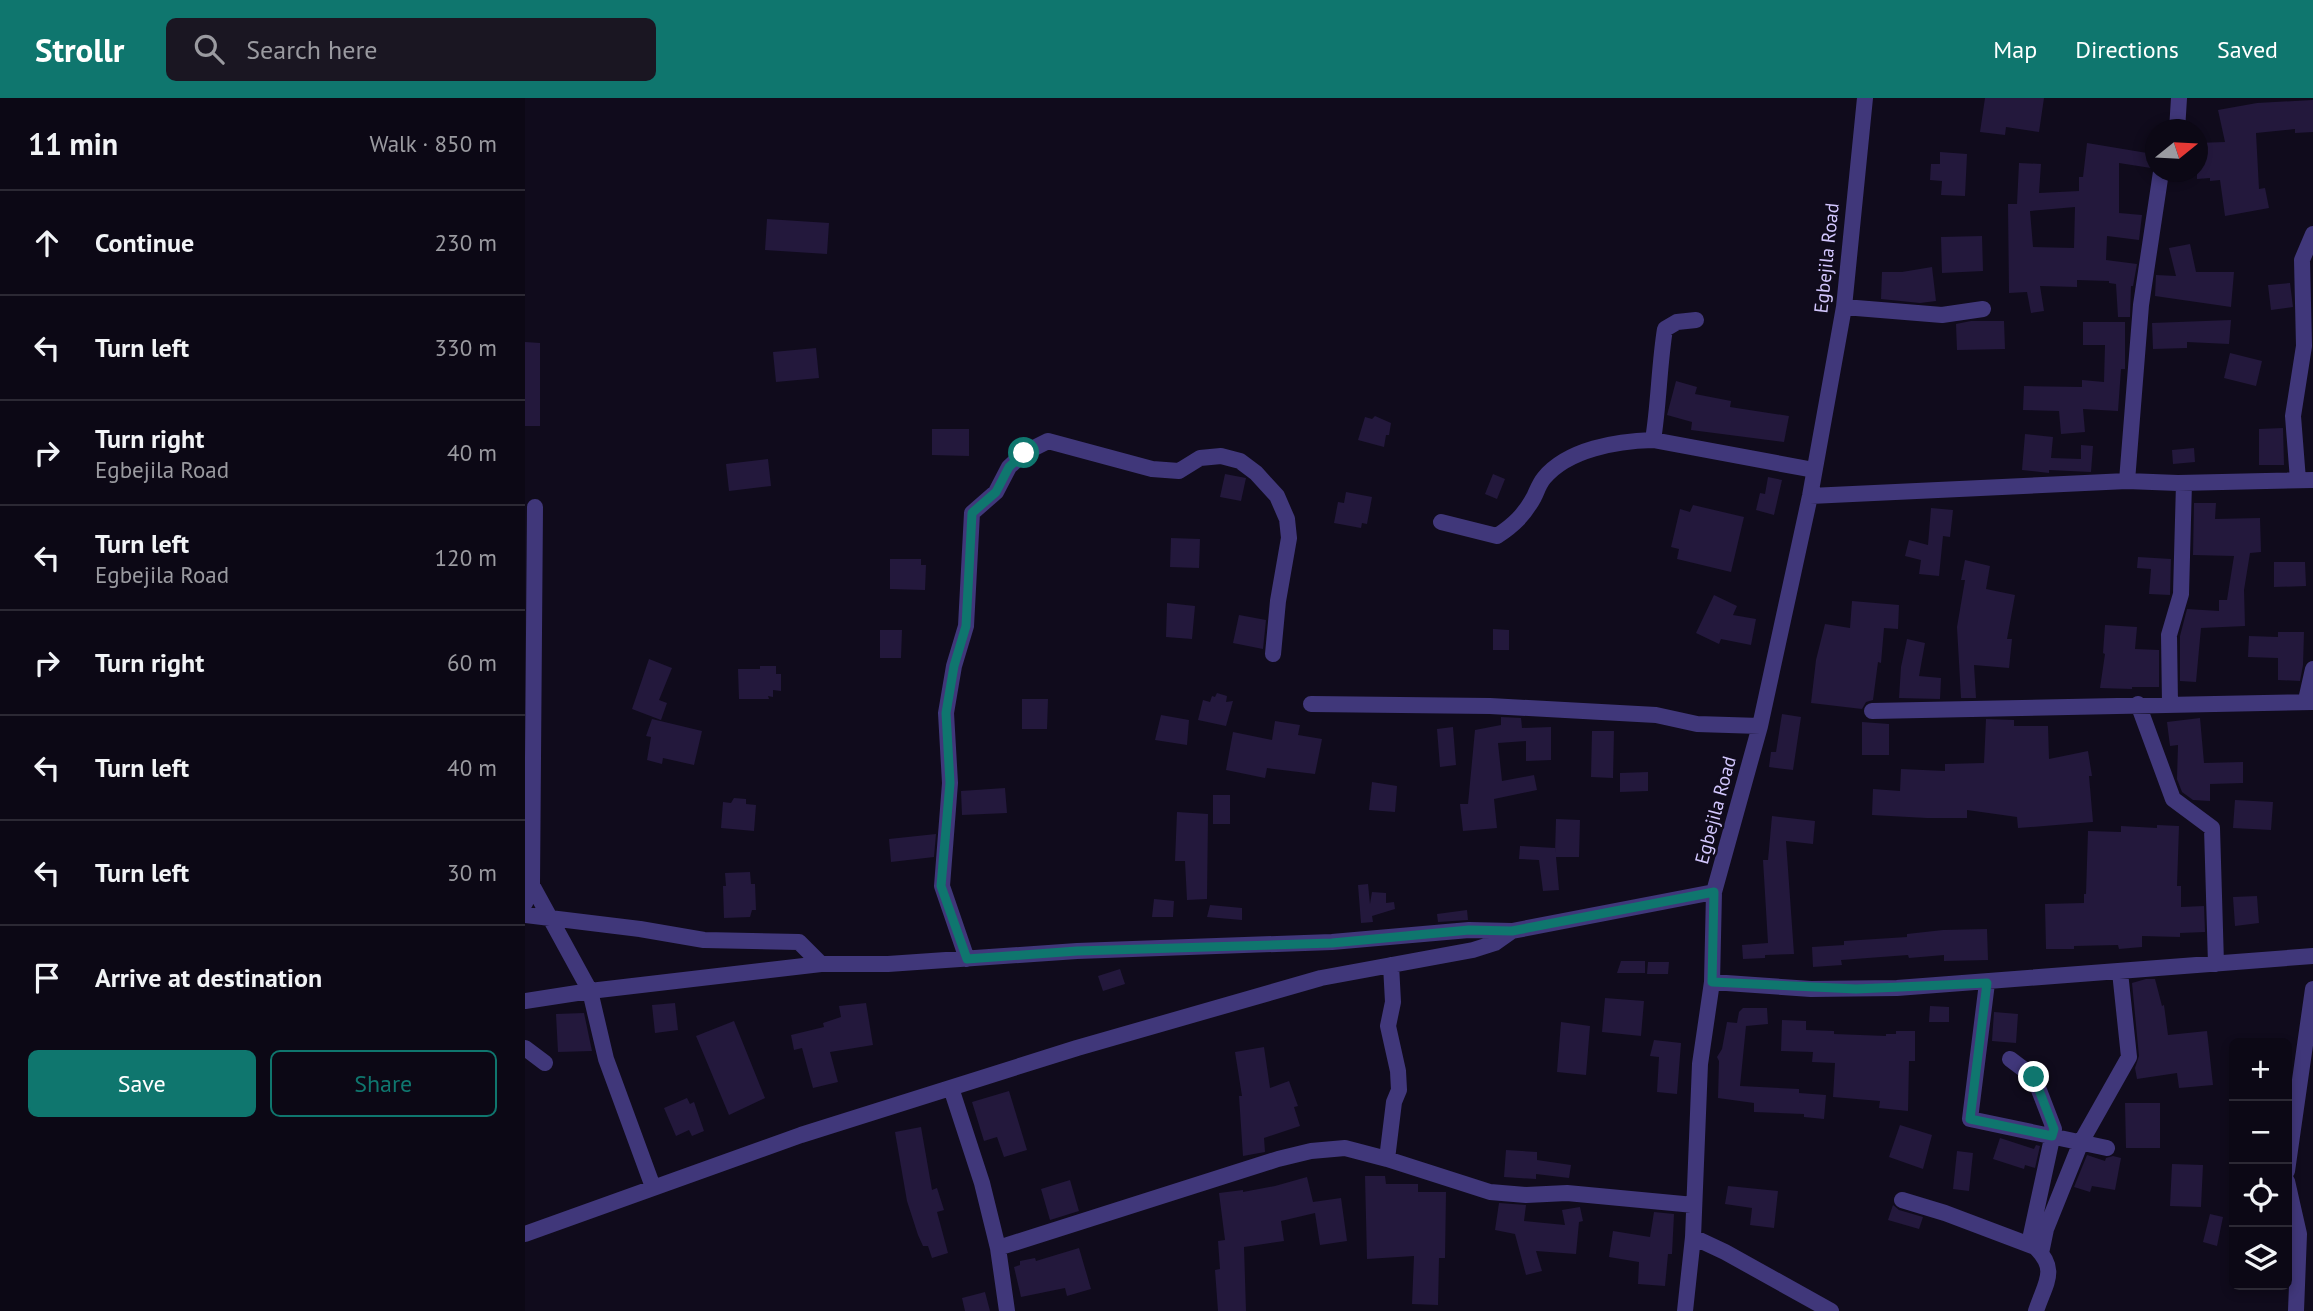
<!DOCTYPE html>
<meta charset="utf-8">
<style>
body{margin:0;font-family:"PT Sans",sans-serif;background:#1a1622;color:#f1f3f6}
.controls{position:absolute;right:21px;bottom:21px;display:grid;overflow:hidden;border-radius:10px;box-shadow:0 4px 10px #0003}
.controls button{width:63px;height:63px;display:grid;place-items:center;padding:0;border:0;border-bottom:2px solid #2c2934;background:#0c0815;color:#f1f3f6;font:35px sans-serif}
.compass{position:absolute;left:1620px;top:21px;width:63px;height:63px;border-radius:50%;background:#0c0815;box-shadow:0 4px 10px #0003;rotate:72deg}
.stop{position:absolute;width:21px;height:21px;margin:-16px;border:5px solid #0f766e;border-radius:50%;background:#fff}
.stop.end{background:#0f766e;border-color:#fff;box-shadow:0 2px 7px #0008}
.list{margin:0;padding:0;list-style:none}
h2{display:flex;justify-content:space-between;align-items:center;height:91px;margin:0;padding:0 28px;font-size:30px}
h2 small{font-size:23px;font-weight:400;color:#9a9aa0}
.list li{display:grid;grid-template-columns:46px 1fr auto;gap:21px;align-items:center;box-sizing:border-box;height:105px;padding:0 28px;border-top:2px solid #2c2934}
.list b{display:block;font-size:26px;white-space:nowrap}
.list p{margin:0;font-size:23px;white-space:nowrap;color:#9a9aa0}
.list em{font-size:23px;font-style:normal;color:#9a9aa0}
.actions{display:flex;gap:14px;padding:21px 28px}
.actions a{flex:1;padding:16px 0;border:2px solid #0f766e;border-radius:10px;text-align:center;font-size:24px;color:#0f766e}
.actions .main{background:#0f766e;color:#fff}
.icon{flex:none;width:38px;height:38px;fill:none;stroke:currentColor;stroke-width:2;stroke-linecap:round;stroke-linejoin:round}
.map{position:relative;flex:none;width:1788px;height:1213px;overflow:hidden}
header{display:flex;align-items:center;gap:42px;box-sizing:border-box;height:98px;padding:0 35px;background:#0f766e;color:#fff}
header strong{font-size:33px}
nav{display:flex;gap:38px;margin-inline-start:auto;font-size:24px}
.search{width:490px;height:63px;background:#1a1622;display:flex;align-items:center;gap:18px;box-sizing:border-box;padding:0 24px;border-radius:10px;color:#9a9aa0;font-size:26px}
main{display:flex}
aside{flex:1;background:#0c0815}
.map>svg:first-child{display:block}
</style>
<header>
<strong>Strollr</strong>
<div class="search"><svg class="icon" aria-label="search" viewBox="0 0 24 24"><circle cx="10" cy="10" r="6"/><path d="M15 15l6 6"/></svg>Search here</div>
<nav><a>Map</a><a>Directions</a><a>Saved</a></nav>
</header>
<main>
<aside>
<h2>11 min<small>Walk · 850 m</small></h2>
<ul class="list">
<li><svg class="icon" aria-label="ahead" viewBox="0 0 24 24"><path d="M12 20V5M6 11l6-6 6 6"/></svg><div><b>Continue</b></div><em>230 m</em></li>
<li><svg class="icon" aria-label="left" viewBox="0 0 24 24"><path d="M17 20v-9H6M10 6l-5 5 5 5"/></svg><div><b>Turn left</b></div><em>330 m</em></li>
<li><svg class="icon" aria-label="right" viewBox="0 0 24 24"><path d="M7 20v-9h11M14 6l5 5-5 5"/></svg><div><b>Turn right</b><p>Egbejila Road</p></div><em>40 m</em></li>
<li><svg class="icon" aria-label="left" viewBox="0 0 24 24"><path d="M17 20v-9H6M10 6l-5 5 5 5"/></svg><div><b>Turn left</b><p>Egbejila Road</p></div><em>120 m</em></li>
<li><svg class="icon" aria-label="right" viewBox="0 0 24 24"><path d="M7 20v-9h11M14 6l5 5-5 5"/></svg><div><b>Turn right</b></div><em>60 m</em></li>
<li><svg class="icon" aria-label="left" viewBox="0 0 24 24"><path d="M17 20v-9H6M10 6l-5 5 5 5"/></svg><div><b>Turn left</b></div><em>40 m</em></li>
<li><svg class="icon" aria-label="left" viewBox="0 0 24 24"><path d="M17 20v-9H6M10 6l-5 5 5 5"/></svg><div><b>Turn left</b></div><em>30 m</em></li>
<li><svg class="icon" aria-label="arrive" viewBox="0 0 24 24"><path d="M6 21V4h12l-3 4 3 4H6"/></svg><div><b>Arrive at destination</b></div></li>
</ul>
<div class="actions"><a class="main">Save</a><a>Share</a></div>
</aside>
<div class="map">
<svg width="1788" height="1213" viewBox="0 0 1788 1213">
<rect width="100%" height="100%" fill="#100b1c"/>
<path fill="#23183c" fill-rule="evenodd" d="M1460,0H1519L1514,34L1481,29L1480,37L1455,34Z
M1788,2V34L1770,35V31L1731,35L1734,91L1740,90L1744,110L1700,118L1695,82L1685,83V80L1672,81V45L1700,44L1693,12L1732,5Z
M1562,45L1628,56L1626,70L1594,65V115L1617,117L1614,142L1582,138L1581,162L1612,166L1608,188H1606L1605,219H1593L1591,186L1584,185V183L1552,182V189L1515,188L1519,213L1506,215L1502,194L1484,195L1483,106H1492L1494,65L1516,66L1514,95L1554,93V79H1558ZM1550,109L1549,150L1508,149L1505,113Z
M1415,54L1442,56L1440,98L1416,97L1417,83L1405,82L1406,66H1415Z
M242,121L304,125L302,156L240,152Z
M1457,138L1458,173L1417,175L1416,139Z
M1665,146L1671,174H1709L1706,209L1630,198L1631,177L1651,178L1644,150Z
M1407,169L1411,203L1395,205L1356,201L1357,174H1377Z
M1765,185L1768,209L1746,212L1743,187Z
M1706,222L1704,246L1662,244V250L1628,251L1627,225Z
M1446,223H1479L1480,251L1432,252L1431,226Z
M1558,224H1600V271H1596L1593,313L1558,311L1560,334L1536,336L1534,313L1498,312L1499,288L1557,289V282L1579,284L1580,247H1558Z
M0,244L15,245V328H0Z
M291,250L294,280L251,284L248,254Z
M1705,255L1737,263L1731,288L1699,280Z
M1151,283L1172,289L1170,296L1206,303L1205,309L1264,318L1259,344L1166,332L1167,324L1142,317Z
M850,318L866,325L864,337H861L859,349L833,342L840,319L847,321Z
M1758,330L1759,367H1734V331Z
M407,331H444V358L407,357Z
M1500,336L1528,339L1526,360L1556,361V347L1568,348L1566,374L1524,372V375L1497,372Z
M1669,350L1670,364L1648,366L1647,352Z
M243,361L246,388L204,393L201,366Z
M700,376L721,380L716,403L695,399Z
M968,376L980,381L972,401L960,396Z
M1243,379L1257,382L1249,417L1231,412L1235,395L1240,396Z
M821,394L847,399L842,426L837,425L836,430L809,425L813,404L819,405Z
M1669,405H1691L1690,421L1735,420L1736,454L1725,455L1719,492L1720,528L1676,530L1671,584L1655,583V538L1662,511L1694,513V502H1702L1709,458L1668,457Z
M1168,407L1219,419L1206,474L1152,461L1154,451L1146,449L1155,411L1165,414Z
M1406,410L1428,412L1425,439L1418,438L1414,478L1394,476L1396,462L1380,458L1384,442L1403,447Z
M646,440L675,441L674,470L645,469Z
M1613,459L1646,461L1645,497L1624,496L1626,471L1612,470Z
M365,461H396V467H401L400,492L365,491Z
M1440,462L1465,468L1461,491L1490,497L1482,541H1487L1484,570L1449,567L1451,600H1436L1432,529L1440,482H1436Z
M1749,464H1780L1781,488L1749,489Z
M1189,497L1212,508L1208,517L1231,521L1226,547L1196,541L1194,546L1171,535Z
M1327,503L1374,507L1373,531L1359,530L1356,565L1353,564L1348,602L1341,604L1337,611L1286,605L1291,562L1300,526L1325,530Z
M642,505L670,508L667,541L641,539Z
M714,517L741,522L738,551L708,545Z
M1580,527L1612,529L1610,551L1634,552V589H1607V591L1575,590L1580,556L1578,555Z
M968,531L984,532V552H968Z
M355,532H377L376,560H355Z
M1753,534H1779L1778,567L1775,583L1753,582V560L1723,559L1724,538L1753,539Z
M1382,541L1400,545L1394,578L1416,580L1415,601L1374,600L1376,569Z
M124,561L147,570L134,602L142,605L136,622L107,611Z
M235,568H251V576H256V593L248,592V599L243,598L244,601H214L213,571H235Z
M692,595L702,598L701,604L708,603L701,628L673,622L678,602L685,604L687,598L690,599Z
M497,601H523L522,631H497Z
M1257,616L1276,619L1268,672L1244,669L1246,654H1251Z
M636,617L664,622L662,647L630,642Z
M976,619L996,620L997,630L1026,629V662L1001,663V643L973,645L977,683L1009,677L1012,692L969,701L972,730L938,733L935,706H943L950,632L976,627Z
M1675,620L1679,665L1718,664V685L1685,686V703L1668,702L1657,694L1652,681L1653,647L1645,648L1642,624Z
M127,621L177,633L169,667L138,660L137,666L122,662L126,639L121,638Z
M1461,621L1489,622V628H1523L1524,661L1563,653L1567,678H1564L1568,724L1493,730L1492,719L1442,712V720H1402L1347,717L1348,691L1375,693L1376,671L1420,673V666L1459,665Z
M750,623L775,627L773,637L797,641L790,676L742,670L740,680L701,672L708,634L747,642Z
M1337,624L1364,626V657H1337Z
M928,629L931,667L915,669L912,631Z
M1067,633H1089L1088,680L1066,679Z
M1123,674V693L1095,694V675Z
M847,684L872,688L870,714L844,712Z
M480,690L482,715L437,717L436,693Z
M688,697H705V726H688Z
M209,700L221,701V706L231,707L229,733L196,730L198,704L206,705Z
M1710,702L1748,704L1746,732L1708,730Z
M652,714L683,716L682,801L662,802L660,763H650Z
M1247,718L1290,723L1288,746L1261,743L1269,856L1240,857V860L1218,861L1217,847L1243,845L1238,762H1243Z
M1031,721L1055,722L1054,759H1031L1034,792L1018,793L1014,762L994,761L995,748L1030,750V755Z
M1632,727L1654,728L1652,788H1656V809L1679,808L1680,834L1655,835V839L1617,838V849L1594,851L1593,847L1549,848V851H1521L1520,806L1559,805V796H1561L1563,733L1596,734V728L1632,730Z
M411,736L409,759L366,764L364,741Z
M225,774L226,786H230L231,812H227L225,819L199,820L198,788H201L200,775Z
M843,786L845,806L847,794L861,795V805L869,804L870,811L847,818L848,824L836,825L833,787Z
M1732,798L1734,825L1710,828L1708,799Z
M629,801L649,803L648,819H627Z
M685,807L717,810V822L682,819Z
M942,812L943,822L913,824L912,816Z
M1462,831L1463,862L1419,863V857L1384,860L1383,857L1316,862L1317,867L1288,869L1287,849L1319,847V843L1382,839V836L1418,832Z
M1096,863H1120V875H1092Z
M1123,864H1144L1143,876H1122Z
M595,871L600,886L578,893L573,878Z
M1621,881H1630L1637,908L1639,907L1643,937L1682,933L1688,987L1654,990L1652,975L1612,981L1610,970L1614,958L1607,885Z
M1080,900L1119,903L1116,938L1077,934Z
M150,905L153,932L130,935L127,907Z
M341,905L348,947L305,954L313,984L288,990L277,950L269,952L266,937L299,929L298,925L316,919L314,908Z
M1405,908L1424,909V924H1404Z
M1218,910H1242L1243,926L1221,928L1215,988L1274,991V995L1301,997L1299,1021L1279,1019V1016L1229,1014V1005L1193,1000L1194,963L1192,959L1197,951L1202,924L1212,925L1214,914Z
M1469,914L1493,916L1491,945L1467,943Z
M59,915L67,953L33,954L31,916Z
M1257,922L1281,923V932L1309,933V936L1361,938V936H1371V933H1390V963H1384L1383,1013L1354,1010L1355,1003L1308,999L1310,965L1287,964L1288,954L1256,953Z
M209,923L240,1000L204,1017L171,938Z
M1036,924L1065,928L1061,977L1032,974Z
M1129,942L1156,945L1152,996L1132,994L1134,959L1125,958Z
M739,949L745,990L764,983L773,1008L769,1009L775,1028L739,1040L740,1054L718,1058L714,998H717L710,954Z
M484,993L502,1052L479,1059L472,1039L459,1043L447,1004Z
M162,1000L165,1006L169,1004L179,1033L167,1038L164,1032L151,1038L139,1010Z
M1600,1005H1635V1050H1601Z
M1375,1027L1407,1037L1398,1071L1364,1059Z
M396,1029L407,1092L412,1090L419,1112L412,1114L423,1155L407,1160L403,1148H398L393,1137L382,1103L370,1034Z
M1475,1040L1509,1051L1511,1047L1515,1048L1510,1070L1500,1067L1499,1071L1468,1061Z
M981,1052L1012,1054V1062L1046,1067L1044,1080L1011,1076V1081L979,1079Z
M1432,1053L1448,1055L1444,1093L1428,1091Z
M1562,1057L1580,1063L1581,1060L1588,1058L1596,1060L1590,1092L1567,1088L1565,1094L1549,1089Z
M1647,1066L1678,1067L1676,1109L1645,1108Z
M840,1078H860L861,1086H893V1094H921L920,1160H914L913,1207L887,1206L889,1158L842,1161Z
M782,1079L788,1104L816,1100L822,1143L795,1147L790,1115L756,1123L759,1143L719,1149L721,1213H693L690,1172L695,1171L693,1143L700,1142L694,1095L718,1092V1094L750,1088Z
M545,1082L554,1113L525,1122L516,1091Z
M1203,1088L1253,1093L1249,1130L1225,1127L1227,1110L1200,1106Z
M974,1105L1001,1107L999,1123L1040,1127L1037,1112L1055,1109L1058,1123L1054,1124L1051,1156L1011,1153L1017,1173L1001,1177L990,1136L970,1132Z
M1368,1107L1374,1112L1398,1119L1394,1131L1363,1122Z
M1129,1114L1149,1116L1147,1156H1143L1140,1188L1113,1186L1114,1164L1084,1159L1088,1133L1125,1139Z
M1685,1116L1698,1119L1692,1148L1678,1144Z
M554,1150L566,1191L542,1198L540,1190L496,1199L489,1169L495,1167V1163L510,1160L511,1163Z
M460,1194L465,1213H440L437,1200Z"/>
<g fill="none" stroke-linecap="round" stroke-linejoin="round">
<path stroke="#40377a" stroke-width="16" d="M1652,32L1654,0
M1319,209L1417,217L1458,211
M1171,222L1152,224L1140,231C1134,268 1134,305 1128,342L1289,372
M1773,382L1768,318L1779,248L1777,162L1788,136
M1602,383L1616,207L1636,74
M1285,398L1602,383L1653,385L1788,382
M916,424L972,438C989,427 999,417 1009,399C1012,393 1014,386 1019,380C1043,351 1092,343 1128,342
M1781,602L1788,571
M786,606L965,608L1131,617L1172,626L1235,628
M1613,606L1648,701L1687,730L1691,866
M1645,606L1644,537L1656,496L1659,385
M1347,613L1788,604
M7,787L65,893L81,961L128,1089
M0,805L7,787L10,409
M0,817L115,831L179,842L274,844L296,866H363L552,853L807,844L944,832L987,833
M442,861L417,788L425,685L421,615L429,568L441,528L447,415L471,394L484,369L499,355L523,343L627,371L654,373L675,360L696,358L715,363L731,375L752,398L762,421L764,440L753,503L748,556
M1187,884L1286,891L1372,890L1788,858
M1462,885L1445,1021L1582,1050
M0,903L65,893L296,866
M0,950L20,965
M1485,961L1509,979L1529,1031L1504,1146
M426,990L457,1085L473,1150L482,1213
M862,1061L869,1004L874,992L873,973L863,928L868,904L866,867
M1762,1073L1788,891
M1762,1083L1774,1136L1771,1213
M1377,1102L1420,1115L1510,1149C1534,1172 1520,1185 1511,1213
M0,1136L276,1037L552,950L796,880L948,852L970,845L987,833L1189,794
M1168,1139L1200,1154L1306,1213
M473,1150L753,1061L786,1053L820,1050L862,1061L965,1094L1001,1097L1042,1095L1169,1107
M1516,1155L1521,1131L1556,1044L1604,959L1595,874
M1160,1213L1168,1139L1175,966L1187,884L1189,794L1235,628L1285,398L1319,209L1340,0"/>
</g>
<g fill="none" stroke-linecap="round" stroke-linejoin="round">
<path stroke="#0f766e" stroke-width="9" d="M499,355L484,369L471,394L447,415L441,528L429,568L421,615L425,685L416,788L442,861L552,853L807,845L944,832L987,833L1189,794L1187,884L1331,891L1462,885L1445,1021L1527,1038L1529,1031L1509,979"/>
</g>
<g text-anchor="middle" stroke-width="5" stroke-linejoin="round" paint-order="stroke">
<g font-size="19" fill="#d3c7fe" stroke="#100b1c">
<text transform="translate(1301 160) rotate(-84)" y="7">Egbejila Road</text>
<text transform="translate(1190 712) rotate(-75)" y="7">Egbejila Road</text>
</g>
</g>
</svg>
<div class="controls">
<button>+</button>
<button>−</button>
<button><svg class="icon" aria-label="locate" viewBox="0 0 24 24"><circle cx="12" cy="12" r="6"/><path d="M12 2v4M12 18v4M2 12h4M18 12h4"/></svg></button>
<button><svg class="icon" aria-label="layers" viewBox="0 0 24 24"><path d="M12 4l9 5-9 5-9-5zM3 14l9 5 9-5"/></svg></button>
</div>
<svg class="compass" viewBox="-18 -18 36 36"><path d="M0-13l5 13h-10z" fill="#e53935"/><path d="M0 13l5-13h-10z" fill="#9a9aa0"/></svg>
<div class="stop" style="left:499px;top:355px"></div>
<div class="stop end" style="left:1509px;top:979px"></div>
</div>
</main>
